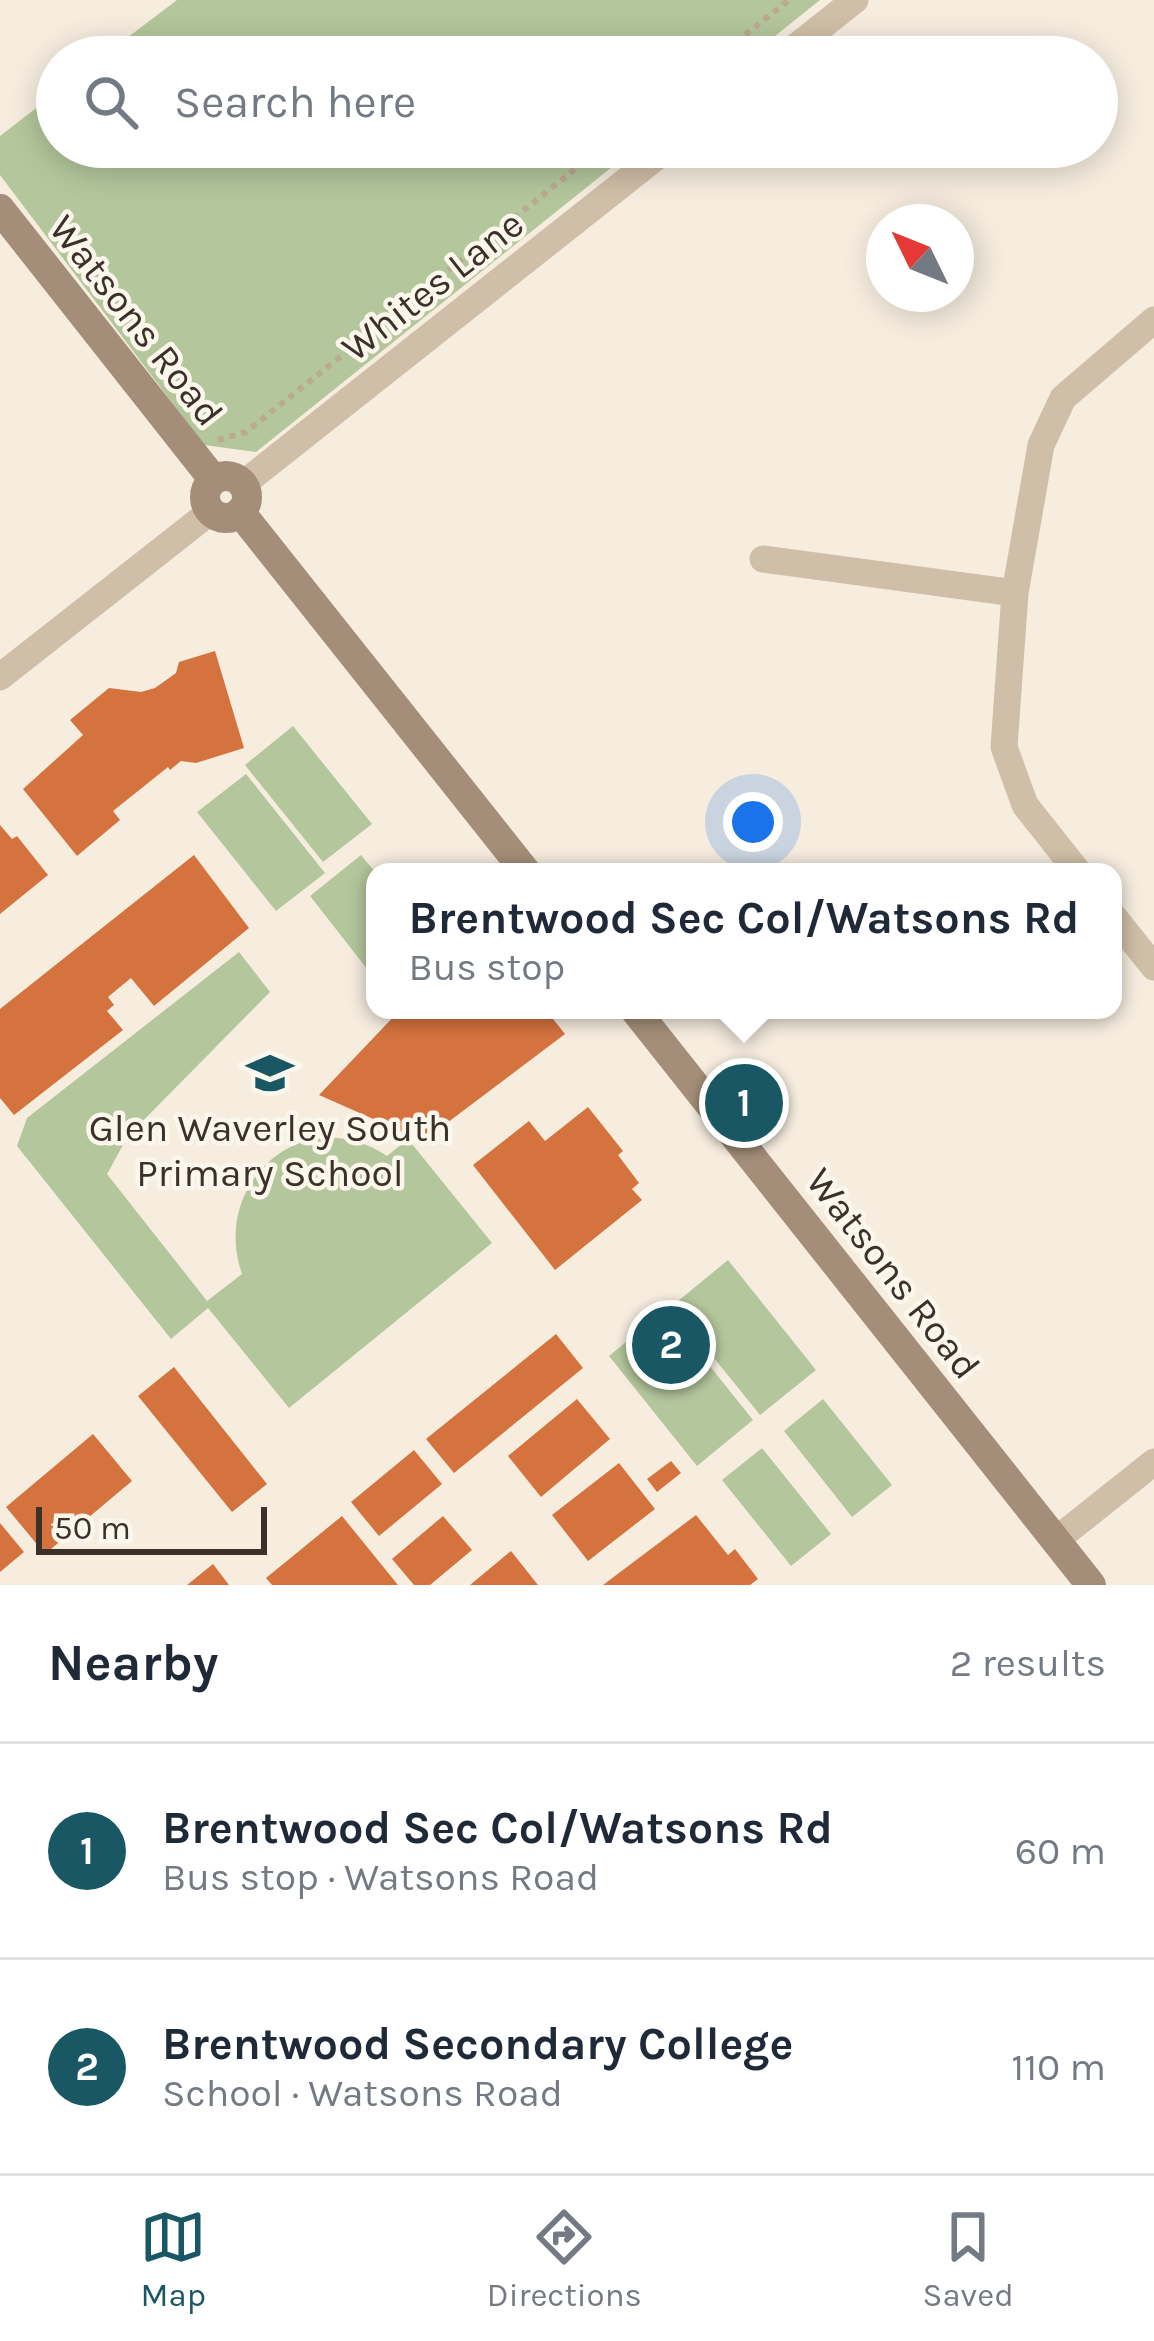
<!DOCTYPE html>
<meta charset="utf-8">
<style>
body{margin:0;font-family:Karla,sans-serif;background:#f6f6f7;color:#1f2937}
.compass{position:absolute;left:866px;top:204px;width:108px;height:108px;border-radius:50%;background:#fff;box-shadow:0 6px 30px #0003;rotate:313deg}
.scale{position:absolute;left:36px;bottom:30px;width:231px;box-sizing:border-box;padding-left:12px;border:6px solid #3c3129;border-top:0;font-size:33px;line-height:42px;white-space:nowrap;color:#3c3129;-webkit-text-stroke:9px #fcf7ec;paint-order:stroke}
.you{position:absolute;left:753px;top:822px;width:42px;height:42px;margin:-30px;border:9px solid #fff;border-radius:50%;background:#1a73e8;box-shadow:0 0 0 18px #1a73e833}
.badge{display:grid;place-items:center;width:78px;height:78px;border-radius:50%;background:#195764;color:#fff;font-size:39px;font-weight:700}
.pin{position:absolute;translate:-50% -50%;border:6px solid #fff;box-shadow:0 3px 12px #0006}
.popup{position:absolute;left:366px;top:863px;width:756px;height:156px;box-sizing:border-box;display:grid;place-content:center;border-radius:24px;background:#fff;filter:drop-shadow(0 3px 9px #0005);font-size:39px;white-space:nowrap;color:#747a83}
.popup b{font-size:45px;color:#1f2937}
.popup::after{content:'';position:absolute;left:50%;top:100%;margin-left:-24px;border:24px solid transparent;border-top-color:#fff}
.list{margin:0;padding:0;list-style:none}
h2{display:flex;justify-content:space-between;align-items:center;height:156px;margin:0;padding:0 48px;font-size:51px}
h2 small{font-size:39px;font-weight:400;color:#747a83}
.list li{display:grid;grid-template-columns:78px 1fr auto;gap:36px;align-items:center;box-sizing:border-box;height:216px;padding:0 48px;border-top:3px solid #e0e1e3}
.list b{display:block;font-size:45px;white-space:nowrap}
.list p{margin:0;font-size:39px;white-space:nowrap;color:#747a83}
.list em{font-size:39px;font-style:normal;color:#747a83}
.icon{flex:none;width:66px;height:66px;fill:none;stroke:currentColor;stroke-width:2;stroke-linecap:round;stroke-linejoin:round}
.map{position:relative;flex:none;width:1154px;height:1585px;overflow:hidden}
.search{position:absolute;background:#fff;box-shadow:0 6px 30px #0003;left:36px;right:36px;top:36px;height:132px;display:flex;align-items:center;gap:30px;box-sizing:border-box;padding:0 42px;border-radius:66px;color:#747a83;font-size:45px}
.sheet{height:588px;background:#fff}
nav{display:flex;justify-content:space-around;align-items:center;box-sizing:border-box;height:168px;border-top:3px solid #e0e1e3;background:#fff;font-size:33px;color:#747a83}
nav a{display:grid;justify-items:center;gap:6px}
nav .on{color:#195764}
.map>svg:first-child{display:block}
</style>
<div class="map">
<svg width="1154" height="1585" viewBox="0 0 1154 1585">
<rect width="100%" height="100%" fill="#f6eddf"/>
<path fill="#b4c79c" d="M177,0H820L749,57H102Z
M57,92V147H637L256,452L204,445L0,175V136Z
M293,726L372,824L323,862L245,765Z
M246,774L325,873L276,911L197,812Z
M361,855L375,872V979L310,896Z
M239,952L270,992L128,1136L107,1174L207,1301L242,1274C210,1183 303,1100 387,1156L408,1139L492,1243L289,1408L208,1308L171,1339L17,1146L27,1118Z
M728,1260L816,1370L760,1415L672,1306Z
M665,1310L753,1420L697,1466L609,1356Z
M823,1399L892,1485L852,1517L784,1431Z
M762,1448L831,1534L791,1566L722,1480Z"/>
<path fill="#d4733e" d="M215,651L244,748L196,763L181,761L170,770L168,767L113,811L120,820L77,856L23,789L83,735L70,720L109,688L141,692L155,688L176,673L179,662Z
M0,825L12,839L17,836L48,875L0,914Z
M194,855L249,928L154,1006L131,978L108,997L114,1005L107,1011L123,1030L14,1115L0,1098V1009Z
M400,1010H546L565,1034L423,1141L319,1095Z
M588,1107L623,1151L618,1155L639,1183L632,1189L642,1200L555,1270L473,1165L529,1121L545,1141Z
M556,1334L583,1368L454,1473L426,1439Z
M174,1367L267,1484L232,1512L138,1396Z
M577,1399L610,1439L541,1497L508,1456Z
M93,1434L132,1481L45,1554L6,1507Z
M414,1450L442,1484L379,1536L351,1502Z
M671,1461L681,1473L657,1492L647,1479Z
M619,1463L655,1509L588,1561L552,1515Z
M696,1515L728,1555L735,1549L758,1579L750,1585H603Z
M342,1516L398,1585H272L266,1578Z
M443,1516L472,1550L430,1585H414L392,1559Z
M0,1523L24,1552L0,1572Z
M511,1551L538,1585H470Z
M213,1564L229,1585H187Z"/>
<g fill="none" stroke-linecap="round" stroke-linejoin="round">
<path stroke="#bca992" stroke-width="6" stroke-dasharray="6 6" stroke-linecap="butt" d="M717,57L789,0
M218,440L246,432L603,147"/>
<path stroke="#d0bfa8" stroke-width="27" d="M783,57L855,0
M243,484L669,147
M763,559L1015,593
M0,677L210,512
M1078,872L1025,805L1004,747L1015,593L1041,445L1063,398L1154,320
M1113,916L1154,967
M1056,1540L1154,1462"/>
<path stroke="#a48e79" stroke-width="30" d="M0,209L213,479
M205 497a21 21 0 1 1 42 0a21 21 0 1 1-42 0Z
M240,512L526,872
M635,1010L1091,1585"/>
</g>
<defs>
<symbol id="school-bare" viewBox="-9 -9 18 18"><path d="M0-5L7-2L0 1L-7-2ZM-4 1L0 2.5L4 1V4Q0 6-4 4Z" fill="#195764" stroke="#fcf7ec" stroke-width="2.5" paint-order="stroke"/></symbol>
</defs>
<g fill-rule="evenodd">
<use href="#school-bare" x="237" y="1040" width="66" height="66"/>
</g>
<g text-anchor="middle" stroke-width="9" stroke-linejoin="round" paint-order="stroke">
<g font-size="39" fill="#3c3129" stroke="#fcf7ec">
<text transform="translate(432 285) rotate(-38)" y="14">Whites Lane</text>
<text transform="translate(137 320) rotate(52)" y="14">Watsons Road</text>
<text transform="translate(894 1273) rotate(52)" y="14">Watsons Road</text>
</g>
<g font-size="39" fill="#3c3129" stroke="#fcf7ec">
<text x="270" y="1141">Glen Waverley South<tspan x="270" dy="45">Primary School</tspan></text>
</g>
</g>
</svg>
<svg class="compass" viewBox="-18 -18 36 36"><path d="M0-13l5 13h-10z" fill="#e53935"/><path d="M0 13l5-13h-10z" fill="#747a83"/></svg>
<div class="scale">50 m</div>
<div class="you"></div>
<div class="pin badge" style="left:744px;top:1103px">1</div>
<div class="popup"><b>Brentwood Sec Col/Watsons Rd</b>Bus stop</div>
<div class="pin badge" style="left:671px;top:1345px">2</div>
<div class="search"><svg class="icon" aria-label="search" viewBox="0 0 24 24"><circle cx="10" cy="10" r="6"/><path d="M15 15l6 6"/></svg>Search here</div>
</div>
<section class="sheet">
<h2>Nearby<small>2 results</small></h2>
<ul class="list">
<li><span class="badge">1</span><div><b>Brentwood Sec Col/Watsons Rd</b><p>Bus stop · Watsons Road</p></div><em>60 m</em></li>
<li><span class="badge">2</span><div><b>Brentwood Secondary College</b><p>School · Watsons Road</p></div><em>110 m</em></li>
</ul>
</section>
<nav>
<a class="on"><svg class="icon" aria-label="map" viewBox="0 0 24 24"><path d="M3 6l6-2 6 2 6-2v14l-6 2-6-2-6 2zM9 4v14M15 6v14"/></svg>Map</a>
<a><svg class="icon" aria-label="directions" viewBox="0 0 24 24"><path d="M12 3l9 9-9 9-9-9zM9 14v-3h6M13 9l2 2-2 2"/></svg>Directions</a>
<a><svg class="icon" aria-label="saved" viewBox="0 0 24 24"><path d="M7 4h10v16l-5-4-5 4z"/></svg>Saved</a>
</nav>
